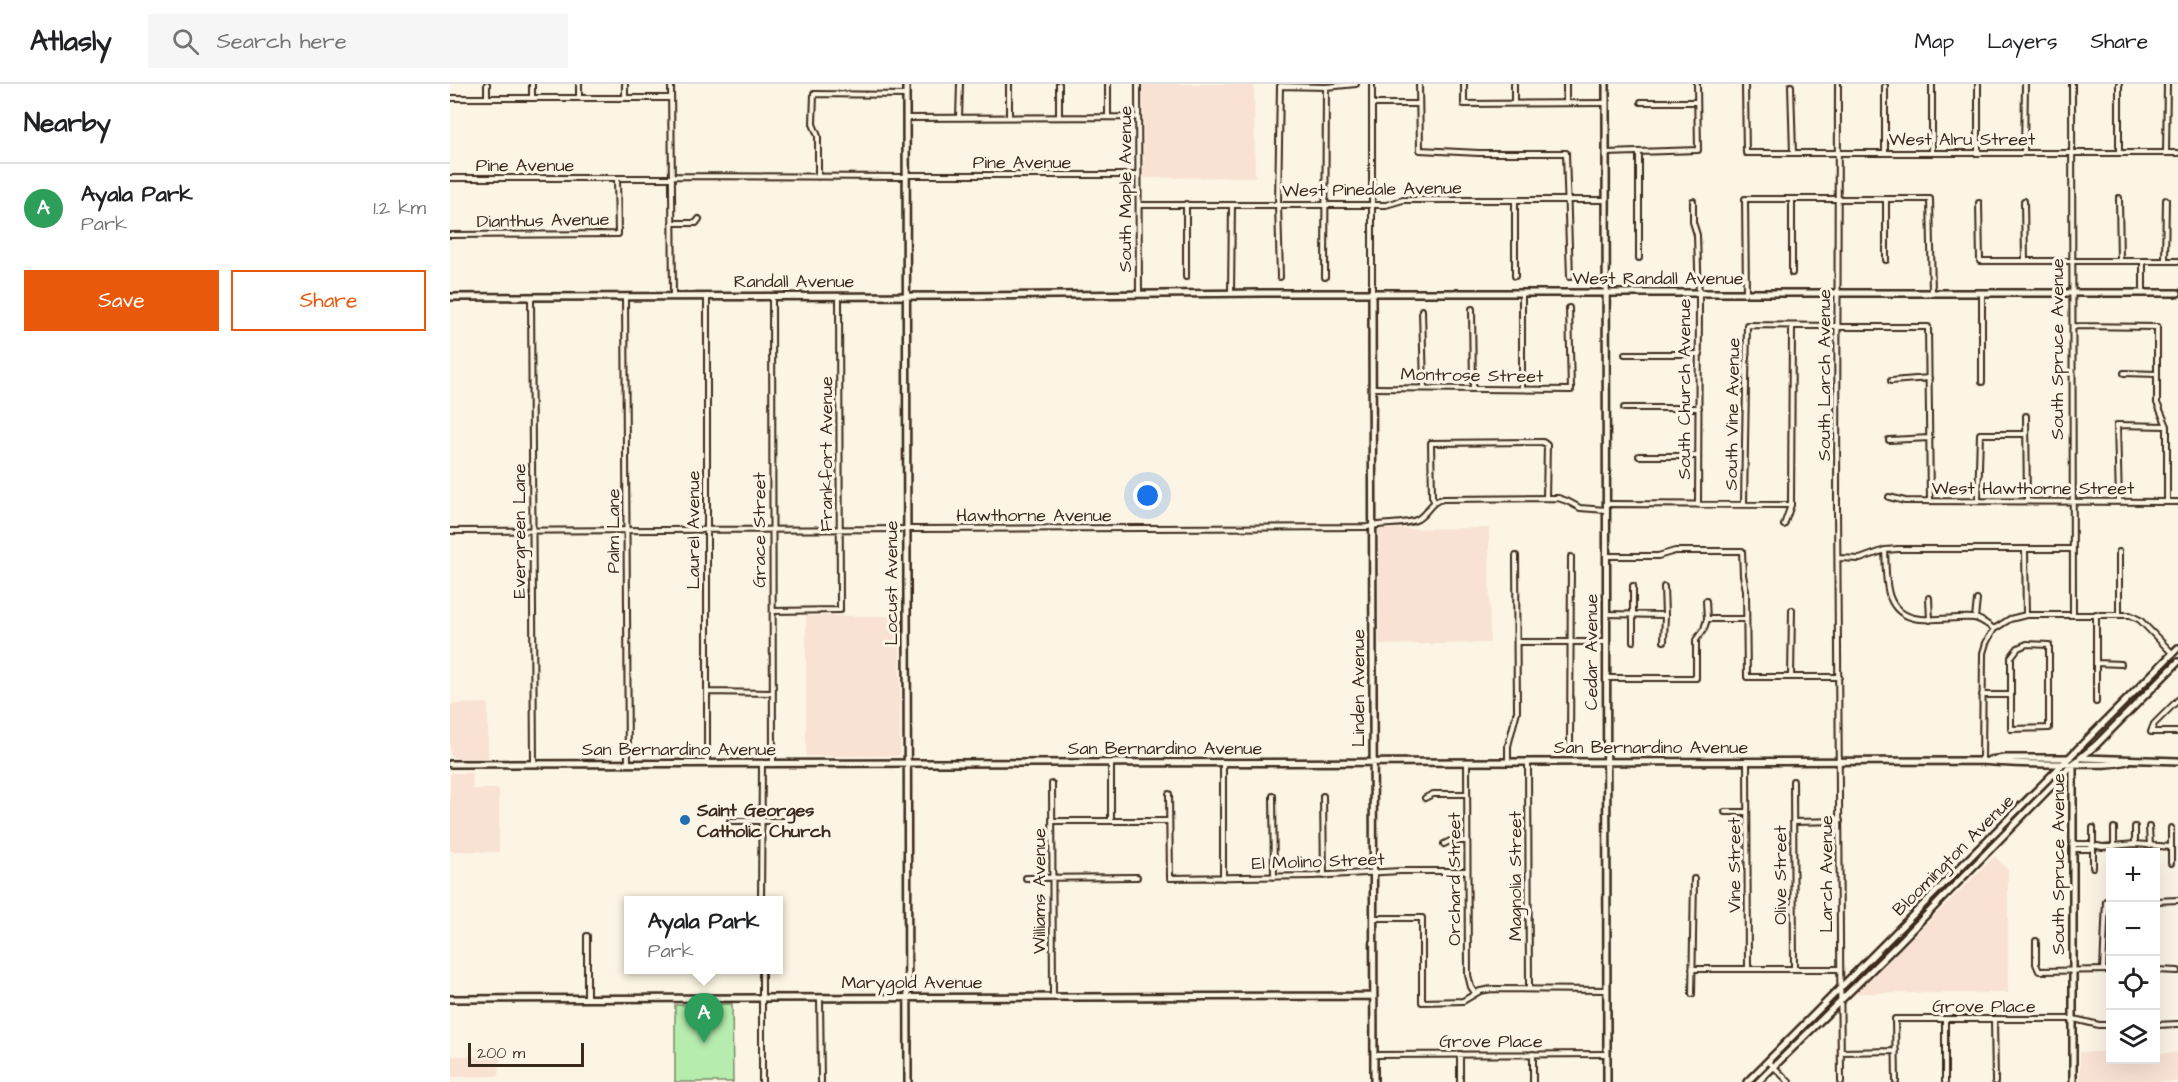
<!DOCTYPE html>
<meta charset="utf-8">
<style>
body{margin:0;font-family:"Architects Daughter",sans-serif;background:#f6f6f6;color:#202124}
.controls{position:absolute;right:18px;bottom:18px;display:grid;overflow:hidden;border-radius:0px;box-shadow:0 6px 24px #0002}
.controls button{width:54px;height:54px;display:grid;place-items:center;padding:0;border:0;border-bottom:2px solid #e0e0e0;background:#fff;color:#202124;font:30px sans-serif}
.scale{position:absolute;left:18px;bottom:15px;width:116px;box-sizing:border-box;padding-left:6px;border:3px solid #3b2a1e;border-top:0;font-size:16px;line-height:21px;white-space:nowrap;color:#3b2a1e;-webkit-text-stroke:4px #fcf5e5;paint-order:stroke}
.you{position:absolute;left:698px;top:412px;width:21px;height:21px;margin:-15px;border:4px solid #fff;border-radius:50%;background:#1a73e8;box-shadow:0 0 0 9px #1a73e833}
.badge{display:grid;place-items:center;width:39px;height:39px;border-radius:50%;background:#ea580c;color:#fff;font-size:20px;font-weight:700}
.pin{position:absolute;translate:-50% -50px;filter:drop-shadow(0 2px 3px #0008)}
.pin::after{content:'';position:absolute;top:32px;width:21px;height:18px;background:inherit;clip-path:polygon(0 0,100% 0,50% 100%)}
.popup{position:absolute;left:174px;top:812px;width:159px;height:78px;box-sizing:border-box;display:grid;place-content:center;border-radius:0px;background:#fff;filter:drop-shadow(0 2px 4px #0005);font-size:20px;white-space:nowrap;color:#757577}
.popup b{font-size:22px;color:#202124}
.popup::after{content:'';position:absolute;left:50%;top:100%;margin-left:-12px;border:12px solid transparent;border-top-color:#fff}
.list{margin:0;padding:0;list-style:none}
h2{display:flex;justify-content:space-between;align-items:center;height:78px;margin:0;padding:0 24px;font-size:26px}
h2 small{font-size:20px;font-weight:400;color:#757577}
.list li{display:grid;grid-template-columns:39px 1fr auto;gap:18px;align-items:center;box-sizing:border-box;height:90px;padding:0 24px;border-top:2px solid #e0e0e0}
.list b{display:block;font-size:22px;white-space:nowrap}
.list p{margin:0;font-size:20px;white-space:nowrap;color:#757577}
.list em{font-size:20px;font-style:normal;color:#757577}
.actions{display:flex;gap:12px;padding:18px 24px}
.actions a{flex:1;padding:14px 0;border:2px solid #ea580c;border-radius:0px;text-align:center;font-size:21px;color:#ea580c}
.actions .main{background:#ea580c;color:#fff}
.icon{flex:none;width:33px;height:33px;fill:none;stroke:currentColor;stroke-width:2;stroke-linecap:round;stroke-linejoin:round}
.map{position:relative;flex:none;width:1728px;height:998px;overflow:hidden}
header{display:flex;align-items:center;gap:36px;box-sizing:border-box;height:84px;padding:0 30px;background:#fff;border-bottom:2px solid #e0e0e0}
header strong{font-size:28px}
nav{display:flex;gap:33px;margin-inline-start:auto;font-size:21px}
.search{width:420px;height:54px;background:#f6f6f6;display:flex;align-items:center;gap:15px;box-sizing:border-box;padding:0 21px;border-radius:0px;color:#757577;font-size:22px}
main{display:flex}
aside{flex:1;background:#fff}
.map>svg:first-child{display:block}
</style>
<header>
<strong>Atlasly</strong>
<div class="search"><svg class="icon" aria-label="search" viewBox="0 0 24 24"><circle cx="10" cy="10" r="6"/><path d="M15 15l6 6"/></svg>Search here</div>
<nav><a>Map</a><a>Layers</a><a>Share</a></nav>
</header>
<main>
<aside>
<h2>Nearby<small></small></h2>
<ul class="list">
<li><span class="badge" style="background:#2e9e5b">A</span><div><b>Ayala Park</b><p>Park</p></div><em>1.2 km</em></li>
</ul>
<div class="actions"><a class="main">Save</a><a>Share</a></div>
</aside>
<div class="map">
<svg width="1728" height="998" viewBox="0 0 1728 998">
<rect width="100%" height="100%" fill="#fcf5e5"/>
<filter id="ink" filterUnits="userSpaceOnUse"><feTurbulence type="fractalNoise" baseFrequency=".0167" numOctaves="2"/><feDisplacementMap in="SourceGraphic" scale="12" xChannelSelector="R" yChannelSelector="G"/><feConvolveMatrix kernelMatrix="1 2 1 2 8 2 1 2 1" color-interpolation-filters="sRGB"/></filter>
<g filter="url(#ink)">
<path fill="#f9e2d4" d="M693,0H804L805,93L694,94Z
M1039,444L1040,559L929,561V445Z
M356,532H450V670L448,672H356Z
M38,619V674H3L0,670V620Z
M2,689H22L23,705H49V768L0,767V691Z
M1545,772L1558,786V909H1406Z
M1630,968H1660V976H1706V969H1728V998H1630Z
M0,972H50L49,992L0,993Z"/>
<path fill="#b6ecad" stroke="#788b66" stroke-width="1.5" d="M282,920L283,998H225V921Z"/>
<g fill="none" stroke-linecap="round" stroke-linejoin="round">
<defs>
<path id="street" d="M82,0V14
M175,0V14
M221,0L223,212
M688,0L689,210
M969,0L970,66L1029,69H1116L1120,193
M1014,0V20L1155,19
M1388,0L1387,420L1391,998
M1482,0V68
M1622,0L1623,530
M1669,0V69
M1295,2L1296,69H1728
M1341,2L1343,69
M1435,2V69
M0,14H221
M37,14V0
M129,14V0
M1191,18H1247
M1064,19V0
M1116,19V0
M922,20H968
M559,33V0
M609,33V0
M658,33V0
M456,34L688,33
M509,34L510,0
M1156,69L1248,66L1247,0
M1528,69V0
M1574,69L1575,0
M1716,69L1717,0
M456,91H688
M222,92L455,93
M368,93V52L363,40L364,10L456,11
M0,94H222
M1669,114L1670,177
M1342,115V189
M1065,116V192
M1243,117V138L1247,151L1249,216L1248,421
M1574,117L1575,177
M1529,119L1530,177H1728
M736,120V193
M690,121H936L953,116H1155
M222,139H246L249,135
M0,151L168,150L167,94
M1189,174V69
M1436,176V115
M1693,177V209
M1715,177L1716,116
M830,193L828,120L830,2L876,3L906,0
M875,193L876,3
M781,209L782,121
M922,209V0
M1296,209L1295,115H1480L1482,208
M1072,210V305
M257,212V680
M81,213L84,680
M175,213L178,680
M322,213L323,680
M1022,225L1023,304
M972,226L974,304
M1623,242L1707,243V319L1717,342V418
M1175,270H1250
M1674,289L1707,290
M1441,297L1479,294
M1532,298V209
M923,304L1121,306L1119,224
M1174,324H1249
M1576,332L1577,417
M1439,356L1480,354
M1189,372H1248
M1439,413L1455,417L1728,418
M984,417L982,412L981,359L1093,358L1097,361L1096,414
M1528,417L1530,350H1576
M1669,417L1667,341L1717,342
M1157,420L1341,421
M1294,420L1297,241L1478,243L1480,417
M1334,441L1341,421L1342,243
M0,447L917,443C932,438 956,442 968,435C979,428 980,417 993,415L1108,414L1117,417L1130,424L1156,426
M1435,466C1436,481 1435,500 1440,513C1453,548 1496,531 1524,534C1531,535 1538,541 1544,545
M1575,466L1576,531
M1669,468V530
M1156,472H1208L1225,467H1292L1293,491L1296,506L1297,593H1389
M1389,474L1410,475L1435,466L1448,465H1623
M1183,502V557
M1479,514L1480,536
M323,527L390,526L389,213
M1156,530L1215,531L1214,503
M1525,534L1527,516
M1257,535H1296
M1214,557L1215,531
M1067,558H1156
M1577,560L1599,561V644L1561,645V573L1568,564Z
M1646,579L1671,580
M1341,593L1342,526
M1156,594H1246V556L1254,545L1257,535L1256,517
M257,608L323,609
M1532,611H1561
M1728,616L1704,640L1701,648H1728
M1646,618V530
M1120,662L1121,473
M1532,677L1533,569L1536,559L1544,545L1560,535L1576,531H1680L1690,536L1723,570
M1017,678L1018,891L1021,903L1025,909
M1058,678V662L1067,627L1066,472
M1078,678L1079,905
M1297,678L1298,885
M661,679V737
M1343,697L1344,885
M602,700L603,913
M719,710L720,794L863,792L950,787H1017
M823,712L824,793
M873,712L874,792
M975,714L983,710H1017
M1275,728H1297
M280,737H340
M602,737H719
M1343,738L1390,737
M1685,743V760
M1699,743L1700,762
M1643,744V783
M1721,744V779
M994,760L1000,757H1017
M1624,760H1639L1652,763L1685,760L1721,763
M1624,765H1639L1643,763
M1664,768V744
M576,794L687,793
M773,794V678
M311,816L312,680
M1706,817L1728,816
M924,834H972V918L1013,917L1030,907L1042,905L1157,906
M1586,857V880L1589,887L1660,886
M1242,885H1390
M312,886V998
M1653,886L1656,817H1660
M1706,886L1728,887
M1242,910L1244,795
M137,914V852
M370,914L371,998
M1495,935V998
M1544,935L1545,998
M1706,941L1728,940
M1391,968L1446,967
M1010,970V998
M1083,970V998
M924,971L1157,970
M1318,977L1339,998
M1446,998L1445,935H1624L1649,941H1660"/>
<path id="secondary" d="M456,0L458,998
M1156,0L1157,998
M922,210L924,998
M0,213L520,212L813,209H1728
M1633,674L1728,677
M1540,676L1555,674H1620
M0,680L1532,677C1560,680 1589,680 1617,680C1638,680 1658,682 1678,677
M1623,681V998
M0,915L924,912
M1297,998L1728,564
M1308,998L1447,861L1623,680L1646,661L1728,578"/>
</defs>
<use href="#street" stroke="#3b2a1e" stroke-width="8"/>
<use href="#secondary" stroke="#3b2a1e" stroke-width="10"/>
<use href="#street" stroke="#fcf5e5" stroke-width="4"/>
<use href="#secondary" stroke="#fcf5e5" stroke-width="5"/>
</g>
</g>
<circle fill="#1f6fb2" stroke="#fcf5e5" stroke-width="2" cx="235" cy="736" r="6"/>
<g text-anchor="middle" stroke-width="6" stroke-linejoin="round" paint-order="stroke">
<g font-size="18" fill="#3b2a1e" stroke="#fcf5e5">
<text x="1512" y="61">West Alru Street</text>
<text x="572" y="84">Pine Avenue</text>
<text x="75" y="87">Pine Avenue</text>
<text transform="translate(675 105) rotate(-90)" y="6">South Maple Avenue</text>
<text transform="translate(922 105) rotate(-1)" y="6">West Pinedale Avenue</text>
<text transform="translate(93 136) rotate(-1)" y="6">Dianthus Avenue</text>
<text x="1208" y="200">West Randall Avenue</text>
<text x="344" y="203">Randall Avenue</text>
<text transform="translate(1607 265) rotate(-90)" y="6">South Spruce Avenue</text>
<text transform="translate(1022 291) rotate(1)" y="6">Montrose Street</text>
<text transform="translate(1374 291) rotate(-90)" y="6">South Larch Avenue</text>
<text transform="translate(1234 305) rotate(-90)" y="6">South Church Avenue</text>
<text transform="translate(1282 330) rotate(-89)" y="6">South Vine Avenue</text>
<text transform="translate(376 370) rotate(-90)" y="6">Frankfort Avenue</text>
<text x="1583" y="410">West Hawthorne Street</text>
<text x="584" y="437">Hawthorne Avenue</text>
<text transform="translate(243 446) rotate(-90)" y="6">Laurel Avenue</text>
<text transform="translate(309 446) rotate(-90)" y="6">Grace Street</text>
<text transform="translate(69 447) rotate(-90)" y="6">Evergreen Lane</text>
<text transform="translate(163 447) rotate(-90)" y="6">Palm Lane</text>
<text transform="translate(441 499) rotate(-90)" y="6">Locust Avenue</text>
<text transform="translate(1141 568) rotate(-90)" y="6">Cedar Avenue</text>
<text transform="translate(908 604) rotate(-90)" y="6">Linden Avenue</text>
<text x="1201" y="669">San Bernardino Avenue</text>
<text x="715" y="670">San Bernardino Avenue</text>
<text x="229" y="671">San Bernardino Avenue</text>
<text transform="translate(1503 771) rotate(-45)" y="6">Bloomington Avenue</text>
<text transform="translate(868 777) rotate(-2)" y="6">El Molino Street</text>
<text transform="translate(1608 780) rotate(-90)" y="6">South Spruce Avenue</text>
<text transform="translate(1284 781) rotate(-90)" y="6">Vine Street</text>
<text transform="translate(1376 790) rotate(-90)" y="6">Larch Avenue</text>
<text transform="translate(1330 791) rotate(-90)" y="6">Olive Street</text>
<text transform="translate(1065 792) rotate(-90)" y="6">Magnolia Street</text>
<text transform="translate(1004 795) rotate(-90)" y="6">Orchard Street</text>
<text transform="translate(589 807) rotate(-90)" y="6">Williams Avenue</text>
<text x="462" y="904">Marygold Avenue</text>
<text x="1534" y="928">Grove Place</text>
<text x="1041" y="963">Grove Place</text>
</g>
<g font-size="18" font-weight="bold" fill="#3b2a1e" stroke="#fcf5e5" text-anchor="start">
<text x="247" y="732">Saint Georges<tspan x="247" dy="21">Catholic Church</tspan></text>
</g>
</g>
</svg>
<div class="controls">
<button>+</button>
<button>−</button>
<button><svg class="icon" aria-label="locate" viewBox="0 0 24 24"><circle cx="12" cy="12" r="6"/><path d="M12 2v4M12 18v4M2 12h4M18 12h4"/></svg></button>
<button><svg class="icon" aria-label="layers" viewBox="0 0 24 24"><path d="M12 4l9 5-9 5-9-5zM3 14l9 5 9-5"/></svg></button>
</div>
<div class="scale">200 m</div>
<div class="you"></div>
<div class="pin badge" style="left:254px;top:959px;background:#2e9e5b">A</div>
<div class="popup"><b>Ayala Park</b>Park</div>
</div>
</main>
